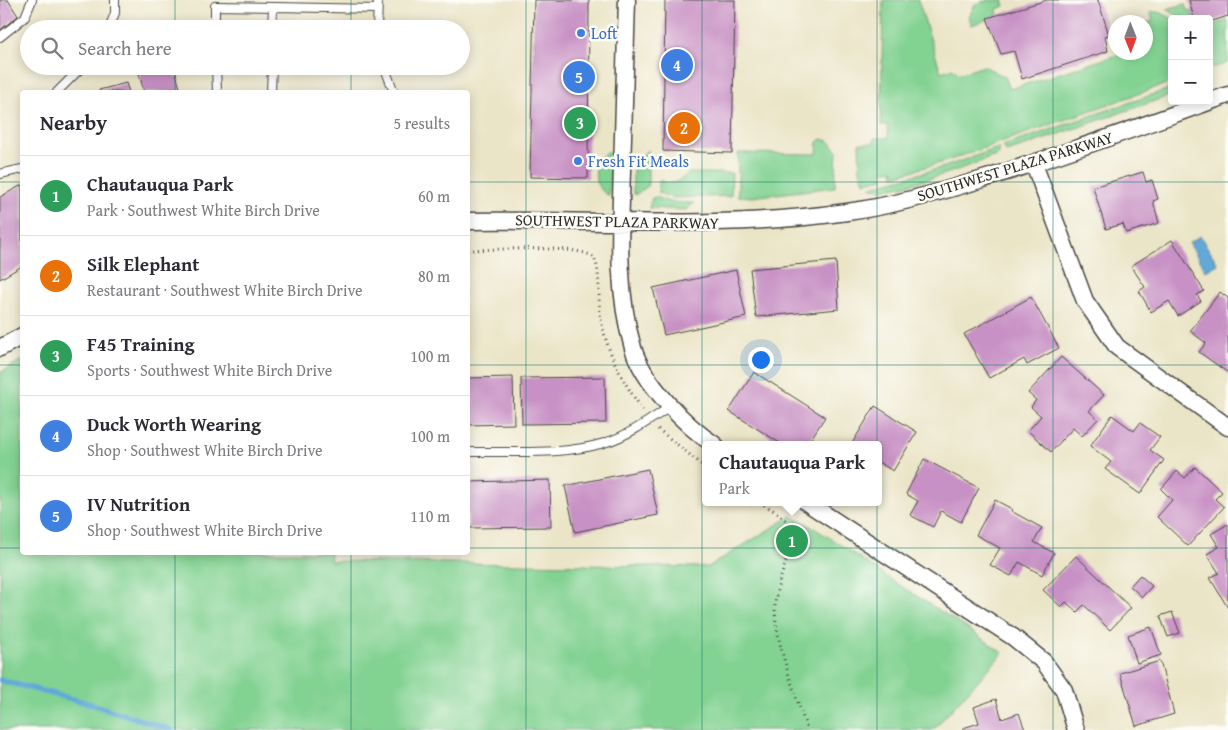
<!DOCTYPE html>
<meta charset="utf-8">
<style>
body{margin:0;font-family:"Gentium Book Plus",serif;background:#f2f2f3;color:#2b2b33}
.controls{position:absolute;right:15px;top:15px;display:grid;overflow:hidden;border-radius:5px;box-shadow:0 2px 12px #0003}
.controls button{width:45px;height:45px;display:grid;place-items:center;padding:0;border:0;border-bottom:1px solid #e1e1e2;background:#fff;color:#2b2b33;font:25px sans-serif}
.compass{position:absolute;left:1108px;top:15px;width:45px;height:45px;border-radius:50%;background:#fff;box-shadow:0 2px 12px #0003;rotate:179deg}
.you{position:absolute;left:760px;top:359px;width:18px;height:18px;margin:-12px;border:4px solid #fff;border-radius:50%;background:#1a73e8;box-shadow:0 0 0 8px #1a73e833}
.badge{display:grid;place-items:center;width:32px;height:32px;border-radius:50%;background:#111827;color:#fff;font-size:16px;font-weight:700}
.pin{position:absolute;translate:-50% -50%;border:2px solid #fff;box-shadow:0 1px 5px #0006}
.popup{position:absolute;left:702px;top:441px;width:180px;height:65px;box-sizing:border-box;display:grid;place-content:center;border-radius:5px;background:#fff;filter:drop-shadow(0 1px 4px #0005);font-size:16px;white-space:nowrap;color:#7c7c81}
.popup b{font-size:19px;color:#2b2b33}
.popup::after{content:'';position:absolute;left:50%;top:100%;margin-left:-10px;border:10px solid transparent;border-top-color:#fff}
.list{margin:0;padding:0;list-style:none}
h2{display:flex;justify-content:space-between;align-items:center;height:65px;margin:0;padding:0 20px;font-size:21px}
h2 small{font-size:16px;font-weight:400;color:#7c7c81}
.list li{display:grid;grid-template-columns:32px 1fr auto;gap:15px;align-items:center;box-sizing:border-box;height:80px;padding:0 20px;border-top:1px solid #e1e1e2}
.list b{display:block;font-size:19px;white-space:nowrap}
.list p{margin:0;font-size:16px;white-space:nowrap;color:#7c7c81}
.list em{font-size:16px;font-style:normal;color:#7c7c81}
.icon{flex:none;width:28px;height:28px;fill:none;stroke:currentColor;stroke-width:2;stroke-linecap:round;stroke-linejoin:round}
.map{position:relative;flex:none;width:1228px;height:730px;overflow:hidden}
.search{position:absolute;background:#fff;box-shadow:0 2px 12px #0003;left:20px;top:20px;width:450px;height:55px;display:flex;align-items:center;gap:12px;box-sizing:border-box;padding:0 18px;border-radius:28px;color:#7c7c81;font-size:19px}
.panel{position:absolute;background:#fff;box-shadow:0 2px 12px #0003;left:20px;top:90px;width:450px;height:465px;border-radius:5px}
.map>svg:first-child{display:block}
</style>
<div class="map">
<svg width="1228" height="730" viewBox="0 0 1228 730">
<rect width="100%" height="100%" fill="#fdfcf7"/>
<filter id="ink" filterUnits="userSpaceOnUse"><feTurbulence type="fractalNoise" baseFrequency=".02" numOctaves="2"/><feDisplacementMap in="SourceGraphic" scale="10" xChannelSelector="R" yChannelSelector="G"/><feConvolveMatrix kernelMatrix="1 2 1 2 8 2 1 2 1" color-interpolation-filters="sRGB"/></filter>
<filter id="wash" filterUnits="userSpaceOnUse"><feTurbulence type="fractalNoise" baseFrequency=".0096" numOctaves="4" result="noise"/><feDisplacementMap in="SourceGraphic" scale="20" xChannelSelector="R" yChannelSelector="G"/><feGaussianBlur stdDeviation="1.12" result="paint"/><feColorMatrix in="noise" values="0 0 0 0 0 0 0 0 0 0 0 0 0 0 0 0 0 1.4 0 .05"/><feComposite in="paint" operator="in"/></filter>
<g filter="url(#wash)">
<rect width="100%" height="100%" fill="#ebe5c8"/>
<path fill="#82d292" stroke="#567e5e" d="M883,0H918L941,72L953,68L959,74L984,66L1005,77L1010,89L1120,54V53L1146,52V23L1153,21L1150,12H1159L1174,19H1172V82L947,161L894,176L893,169L882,172L884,178L864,182L860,170L859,143H874V138H888V125H881Z
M989,0H1003L1005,6L997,9L998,15L972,25L969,17L975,4Z
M1185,4L1187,11L1192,10L1194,19H1184L1166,9Z
M1228,20V63L1209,69V26Z
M1172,88V95L1019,148L1006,152L1003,146Z
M822,139L829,141L837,150L835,187L752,197L738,196V153L817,154L818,142Z
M998,148L999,155C975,163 890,197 870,187L944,167Z
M648,150V186L635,195L633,191V164Z
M609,151L611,154L609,196C592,185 596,178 596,160Z
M690,173H732L731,196L672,198L659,193V180C676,187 677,180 690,173Z
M656,197L669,202L694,203L686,210L649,208L652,198Z
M22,360V552H330L331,561L708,567L791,516C824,532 854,554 884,575C924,601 964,625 1003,653L933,730H0V373Z"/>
<path fill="#60a9d8" stroke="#466a82" d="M1200,236L1218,264L1206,271L1189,243Z"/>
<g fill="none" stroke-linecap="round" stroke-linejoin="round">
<path stroke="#60a9d8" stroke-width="5.5" d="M0,680L91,704L172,730"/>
</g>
<g id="blocks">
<path fill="#c891c5" d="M0,0H8L18,16L0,30Z
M534,0H589L588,178L530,177Z
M665,0H735L732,153L663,151Z
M1047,0H1098L1109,35L1105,36L1108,51L1022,79L1014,51L1001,54L987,18Z
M1189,0H1228V16L1209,22V19H1194Z
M137,66H174L181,92H144Z
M126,83L129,92H100L99,90Z
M1143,172L1146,182L1152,180L1158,199L1153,201L1159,223L1126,233L1123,224L1106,229L1093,187Z
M22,185V266L0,279V197Z
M1172,240L1204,291L1197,295L1201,301L1178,316L1169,301L1151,312L1139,291L1145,287L1131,266Z
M836,261L839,309L756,317L750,269Z
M736,270L746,317L664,335L653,288Z
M1220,292L1228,298V373L1199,352L1206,343L1190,331Z
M1031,297L1059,348L1027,365L1024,359L989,378L964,334Z
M1061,357L1104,395L1089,411L1098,419L1082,436L1073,428L1051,452L1028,431L1041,416L1031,407L1036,400L1028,393Z
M754,372L825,417L807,445H783L729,411Z
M513,377L514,424L468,425V378Z
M605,377L606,423L522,424L521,378Z
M875,406L917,432L893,471L878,462V445H851Z
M1112,415L1134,431L1140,423L1160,437L1150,450L1164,460L1140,494L1105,469L1111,462L1090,446Z
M924,459L979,488L961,522L941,511L933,527L910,515L918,501L906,494Z
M1195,467L1222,492L1215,499L1224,507L1188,546L1157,517L1172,500L1161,489L1177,471L1185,478Z
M648,469L658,515L575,532L565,486Z
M550,480L551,527L468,528V482Z
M995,500L1012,509L1011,511L1042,528L1034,542L1054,553L1042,575L1019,562L1011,576L990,565L1000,548L976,535Z
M1228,524V608L1210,578L1219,573L1207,554L1219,547L1211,534Z
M1076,556L1131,608L1110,630L1084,605L1077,612L1066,602L1061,607L1043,590Z
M1140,575L1152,586L1142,597L1130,586Z
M1172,612L1180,633L1168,637L1160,616Z
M1151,627L1161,655L1137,663L1128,635Z
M1160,661L1174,714L1136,726L1120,673Z
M996,699L1002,719L1019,713L1025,730H964L963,728L979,723L974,707Z"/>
</g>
</g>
<g filter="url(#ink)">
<use href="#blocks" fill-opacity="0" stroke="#484743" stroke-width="1"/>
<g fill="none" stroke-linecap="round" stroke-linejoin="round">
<defs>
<path id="service" d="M109,29L115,13V0
M215,29V6L377,9
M272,29L273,7
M377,29L378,0
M0,37L25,17L32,0
M216,66L217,92
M384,66L394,92
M57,92L83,66
M271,92L272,66
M0,174L22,169
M468,452C512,451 561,456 604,443C628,436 650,420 671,406"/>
<path id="minor" d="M627,0C625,57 624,114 622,171C620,230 616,290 633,348C643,382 685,426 715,445
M1034,164L1085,301L1117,347L1228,427
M468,221C594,219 720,230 847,212C892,206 936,193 980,180C1064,155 1146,124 1228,95
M0,348L22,336
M806,502L1013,637L1044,662L1064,690L1076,730"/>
</defs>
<use href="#service" stroke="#484743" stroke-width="10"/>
<use href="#minor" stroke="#484743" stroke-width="19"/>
<path stroke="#484743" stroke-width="3" stroke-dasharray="1 4" stroke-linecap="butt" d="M468,250C490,250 579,244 593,257C601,265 598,300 600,313C605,349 622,381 643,410
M658,429L706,468
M760,502C770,509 788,517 791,530C795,546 776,582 775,604C774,641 796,694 807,730"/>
<use href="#service" stroke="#fff" stroke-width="8"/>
<use href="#minor" stroke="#fff" stroke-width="16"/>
</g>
</g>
<path fill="none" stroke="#0f766e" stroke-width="1" stroke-opacity="0.55" d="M175,0V29M351,0V29M526,0V730M702,0V730M877,0V730M1053,0V730M175,66V92M351,66V92M0,182H22M468,182H1228M0,365H22M468,365H1228M0,548H22M468,548H1228M175,552V730M351,552V730"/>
<g fill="#3f7fe0" stroke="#fdfcf7" stroke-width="2">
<circle cx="581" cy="33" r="5"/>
<circle cx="578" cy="161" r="5"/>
</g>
<g text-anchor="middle" stroke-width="5" stroke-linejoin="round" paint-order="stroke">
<g font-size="16" fill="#366cbe" stroke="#fdfcf7" text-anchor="start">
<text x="591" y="39">Loft</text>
<text x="588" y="167">Fresh Fit Meals</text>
</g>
<g font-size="16" fill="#2b2b2b" stroke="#fdfcf7">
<text transform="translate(1015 166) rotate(-17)" y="6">SOUTHWEST PLAZA PARKWAY</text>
<text transform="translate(617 221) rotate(1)" y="6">SOUTHWEST PLAZA PARKWAY</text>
</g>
</g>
</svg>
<div class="controls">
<button>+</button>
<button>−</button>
</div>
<svg class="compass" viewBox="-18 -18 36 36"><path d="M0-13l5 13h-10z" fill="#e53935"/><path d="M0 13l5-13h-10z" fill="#7c7c81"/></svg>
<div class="you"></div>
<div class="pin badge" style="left:792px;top:541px;background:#2e9e5b">1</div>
<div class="popup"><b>Chautauqua Park</b>Park</div>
<div class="pin badge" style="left:684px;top:128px;background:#e8710a">2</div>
<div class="pin badge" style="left:580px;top:123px;background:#2e9e5b">3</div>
<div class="pin badge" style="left:677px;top:65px;background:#3f7fe0">4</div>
<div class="pin badge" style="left:579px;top:77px;background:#3f7fe0">5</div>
<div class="search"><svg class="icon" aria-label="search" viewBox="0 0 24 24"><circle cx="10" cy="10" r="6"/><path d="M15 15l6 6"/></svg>Search here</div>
<section class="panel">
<h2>Nearby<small>5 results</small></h2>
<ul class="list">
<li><span class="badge" style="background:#2e9e5b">1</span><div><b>Chautauqua Park</b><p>Park · Southwest White Birch Drive</p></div><em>60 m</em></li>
<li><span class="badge" style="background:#e8710a">2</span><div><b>Silk Elephant</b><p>Restaurant · Southwest White Birch Drive</p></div><em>80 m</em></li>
<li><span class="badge" style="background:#2e9e5b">3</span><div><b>F45 Training</b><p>Sports · Southwest White Birch Drive</p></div><em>100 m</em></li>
<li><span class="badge" style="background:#3f7fe0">4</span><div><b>Duck Worth Wearing</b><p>Shop · Southwest White Birch Drive</p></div><em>100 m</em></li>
<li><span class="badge" style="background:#3f7fe0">5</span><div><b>IV Nutrition</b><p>Shop · Southwest White Birch Drive</p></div><em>110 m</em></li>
</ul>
</section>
</div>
